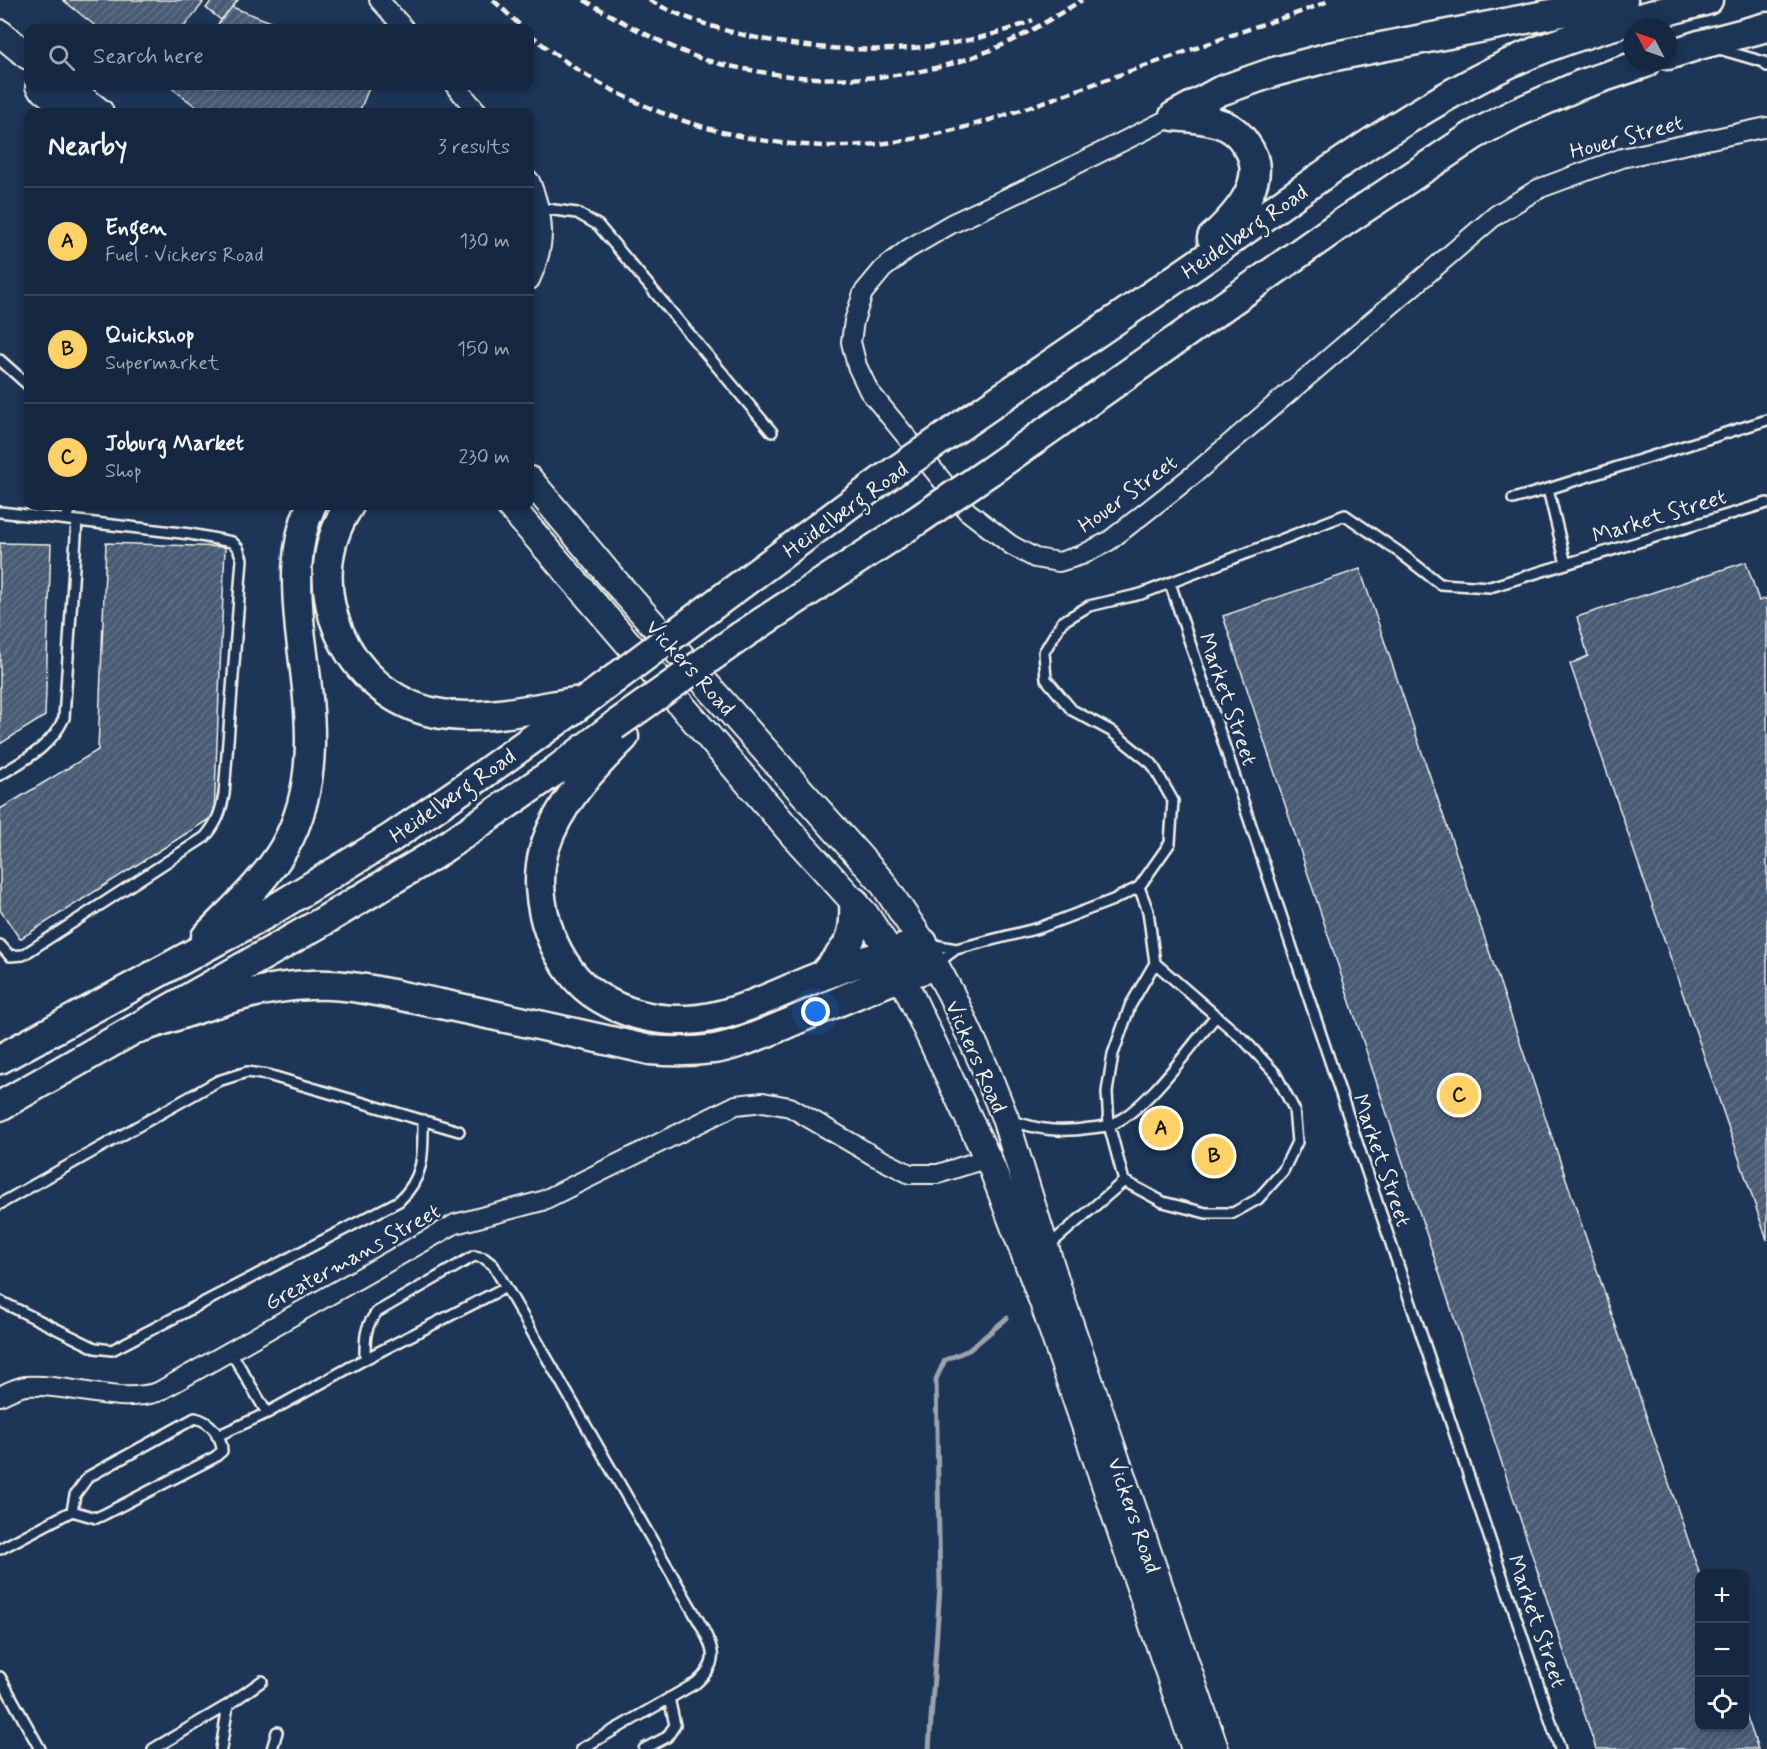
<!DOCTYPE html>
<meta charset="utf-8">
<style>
body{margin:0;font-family:Mynerve,sans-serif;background:#1f3048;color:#f1f3f6}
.controls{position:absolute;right:18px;bottom:18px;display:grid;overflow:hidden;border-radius:12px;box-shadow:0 3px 9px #0003}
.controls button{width:54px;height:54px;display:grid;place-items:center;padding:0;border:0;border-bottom:2px solid #35445a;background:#162841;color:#f1f3f6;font:30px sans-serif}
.compass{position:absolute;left:1623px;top:18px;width:54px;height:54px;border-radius:50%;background:#162841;box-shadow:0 3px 9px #0003;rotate:311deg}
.you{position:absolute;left:816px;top:1012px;width:21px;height:21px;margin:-15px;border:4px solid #fff;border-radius:50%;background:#1a73e8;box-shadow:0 0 0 9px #1a73e833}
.badge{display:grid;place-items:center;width:39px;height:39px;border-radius:50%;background:#ffd166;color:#111;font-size:20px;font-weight:700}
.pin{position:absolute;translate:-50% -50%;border:3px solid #fff;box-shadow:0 2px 6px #0006}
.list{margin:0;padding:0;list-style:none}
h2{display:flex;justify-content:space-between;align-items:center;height:78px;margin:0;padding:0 24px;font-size:26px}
h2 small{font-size:20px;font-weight:400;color:#9ea6b1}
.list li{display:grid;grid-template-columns:39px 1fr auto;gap:18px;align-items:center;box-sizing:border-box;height:108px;padding:0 24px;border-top:2px solid #35445a}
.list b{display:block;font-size:22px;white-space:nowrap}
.list p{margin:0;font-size:20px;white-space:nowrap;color:#9ea6b1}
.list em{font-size:20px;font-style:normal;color:#9ea6b1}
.icon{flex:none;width:33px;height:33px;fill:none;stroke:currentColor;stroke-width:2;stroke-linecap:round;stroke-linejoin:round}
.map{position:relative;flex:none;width:1767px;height:1749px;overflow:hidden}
.search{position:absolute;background:#162841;box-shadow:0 3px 9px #0003;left:24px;top:24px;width:510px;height:66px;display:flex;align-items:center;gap:15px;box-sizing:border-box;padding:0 21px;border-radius:12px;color:#9ea6b1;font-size:22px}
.panel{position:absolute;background:#162841;box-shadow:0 3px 9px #0003;left:24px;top:108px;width:510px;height:402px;border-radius:12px}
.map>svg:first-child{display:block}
</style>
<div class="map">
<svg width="1767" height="1749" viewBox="0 0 1767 1749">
<defs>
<pattern id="building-hatch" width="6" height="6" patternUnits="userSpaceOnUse" patternTransform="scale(1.5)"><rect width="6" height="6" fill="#485b74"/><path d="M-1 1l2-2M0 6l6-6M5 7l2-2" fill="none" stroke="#637388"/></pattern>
</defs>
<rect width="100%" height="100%" fill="#1d3557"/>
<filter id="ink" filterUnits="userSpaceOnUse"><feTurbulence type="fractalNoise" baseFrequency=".0167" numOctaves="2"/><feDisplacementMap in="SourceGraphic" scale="12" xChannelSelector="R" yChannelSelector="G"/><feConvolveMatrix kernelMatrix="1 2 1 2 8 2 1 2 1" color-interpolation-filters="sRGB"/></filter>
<g filter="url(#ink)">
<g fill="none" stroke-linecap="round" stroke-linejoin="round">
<path stroke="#9aa2ab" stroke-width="5" d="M929,1749L940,1587L936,1379L945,1360L969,1350L1007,1318"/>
</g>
<path fill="url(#building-hatch)" stroke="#f4f1e8" stroke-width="1.5" d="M63,0H198L203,3L183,28H98Z
M212,0H238L221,20L206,8Z
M232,7L287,28H215Z
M169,86H370L359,112H203Z
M0,543L51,544L45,716L0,744Z
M106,543L225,547L214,816L20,939L0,910V809L98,750Z
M1746,562L1759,601L1767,598V1240L1570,664L1588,656L1577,617Z
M1360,569L1700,1575V1726H1744V1708L1758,1749H1596L1223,616Z"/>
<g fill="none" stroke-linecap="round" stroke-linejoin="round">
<defs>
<path id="lane" d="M1719,49L1764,62L1767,66
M539,208L577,213L598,225L772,432
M0,360L28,385
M1548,489L1767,420
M1513,499L1548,489L1566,564
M0,512L190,534L232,542L238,548L242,559L224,794C221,812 217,823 205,837L23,955L10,956L0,945
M64,519L74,506
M1170,583L1560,1749
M0,775C26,759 51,747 64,718L77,521
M929,944L956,949
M936,964L956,949L1039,928L1113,900L1139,887L1170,843L1173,801L1152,764L1111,731L1072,710L1046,679L1044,652L1062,622L1089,606L1141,594L1345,515L1399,552L1440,584L1490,587L1767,503
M1010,1120C1039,1130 1060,1133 1091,1128C1097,1127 1104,1127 1110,1125C1145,1112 1191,1046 1216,1016
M1124,1181L1163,1202L1206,1213H1233L1258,1199L1283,1171L1297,1142L1294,1109L1275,1073L1245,1041L1155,963
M0,1204L218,1081L247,1072L268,1075L459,1131
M1047,1247L1124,1181L1109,1125L1107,1092L1113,1054L1130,1006L1155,963L1148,911L1139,887
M0,1301L95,1348L112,1350L399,1201C425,1177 423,1153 423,1120
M231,1352L267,1413L365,1359L506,1287
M365,1359C365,1340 364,1327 377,1312L474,1256L484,1258L493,1265L506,1287L701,1625C714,1651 720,1662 696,1683L581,1749
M217,1436L267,1413
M0,1549L72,1511L75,1495L88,1477L195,1418C210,1421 222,1436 222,1451L215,1457L103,1515L96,1518L72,1511
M0,1677L40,1749
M153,1749L228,1705L262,1681
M221,1749L228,1705
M272,1749L277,1732
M644,1749L667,1737L675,1725L669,1698"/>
<path id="street" d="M379,0L404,28
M455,86L478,112
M1174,116L1043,181L951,224L908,249L883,269L863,293L854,321L851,342L857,366L869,391L967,511L1011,545L1035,558L1059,562L1082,555L1109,541L1193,475L1496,215L1538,189L1622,158L1767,127
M530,181C545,218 547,244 530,280
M0,1396C8,1392 17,1387 26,1386C69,1383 115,1405 158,1392L455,1224L542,1201L736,1105L763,1102L790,1107L874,1156L910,1174H938L988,1158"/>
<path id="secondary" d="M0,33L28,56
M39,86L72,112
M66,86L100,112
M530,480L611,577L882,882L923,943L951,994L985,1068L1005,1118L1060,1295L1215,1749
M510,506L794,836L865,914L890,952L992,1168L1044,1305L1195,1749"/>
<path id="primary" d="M1668,55L1699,45L1767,27
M1174,116L1220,91L1274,72L1330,57L1623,0
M1174,116C1191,118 1208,118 1224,125C1233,129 1240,135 1245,143C1272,178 1237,215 1212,238
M959,427C1046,367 1134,308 1220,248C1314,181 1406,113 1510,63C1573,33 1641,18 1708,0
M990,471L1345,221L1474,135L1514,114L1580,85L1645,63
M349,506C297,583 345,695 436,713C482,722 534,708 580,701
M708,609L885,478
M741,636L915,522
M624,737C592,769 557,805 544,850C530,901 554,971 600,998C626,1014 656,1021 687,1020C735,1018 780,991 824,975C857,963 890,952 923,943
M206,937C233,909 264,882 284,848C323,780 309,704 300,630C296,588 293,546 311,506
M823,975C848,946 856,942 854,902
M139,1028C194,1011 252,986 311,985C354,983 398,996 441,1004C511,1019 581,1034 650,1050C672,1052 692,1052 714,1049C738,1045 762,1034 784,1025C834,1004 882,981 934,966
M0,1059L266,914L391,838L467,786L585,701
M0,1106L322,922L435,854L555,771L614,726"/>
</defs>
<use href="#lane" stroke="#f4f1e8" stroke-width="14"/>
<use href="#street" stroke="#f4f1e8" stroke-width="22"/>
<use href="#secondary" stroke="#f4f1e8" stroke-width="30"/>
<use href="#primary" stroke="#f4f1e8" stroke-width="33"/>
<use href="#lane" stroke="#1d3557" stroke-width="9"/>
<use href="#street" stroke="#1d3557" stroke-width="18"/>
<use href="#secondary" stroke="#1d3557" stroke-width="26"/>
<use href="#primary" stroke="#1d3557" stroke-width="28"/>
<path stroke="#f4f1e8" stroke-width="4.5" stroke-dasharray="9 4.5" stroke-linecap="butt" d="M493,0L523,28
M584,0C620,21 656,41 694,56C716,64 739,68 761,72C845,86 933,79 1011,41C1035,29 1059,14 1082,0
M649,0C751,56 927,67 1033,20
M530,34C631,121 779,164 912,139C987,126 1061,95 1133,70C1174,56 1216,41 1257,26C1282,18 1307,11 1330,0"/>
<defs>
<path id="primary-bridge" d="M885,478L959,427
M915,522L990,471
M585,701L708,609
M614,726L741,636"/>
</defs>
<use href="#primary-bridge" stroke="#f4f1e8" stroke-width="33" stroke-linecap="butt"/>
<use href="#primary-bridge" stroke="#1d3557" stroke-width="28"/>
</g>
</g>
<g text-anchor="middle" stroke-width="5" stroke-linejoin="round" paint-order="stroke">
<g font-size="22" fill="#f4f1e8" stroke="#1d3557">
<text transform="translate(1626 136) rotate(-15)" y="8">Houer Street</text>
<text transform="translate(1244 231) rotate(-35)" y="8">Heidelberg Road</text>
<text transform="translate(1127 493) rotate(-36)" y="8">Houer Street</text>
<text transform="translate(845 509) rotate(-36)" y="8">Heidelberg Road</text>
<text transform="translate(1659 515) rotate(-17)" y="8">Market Street</text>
<text transform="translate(691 667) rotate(48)" y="8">Vickers Road</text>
<text transform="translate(1229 699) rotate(71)" y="8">Market Street</text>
<text transform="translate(452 795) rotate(-35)" y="8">Heidelberg Road</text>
<text transform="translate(977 1056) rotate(66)" y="8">Vickers Road</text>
<text transform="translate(1383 1160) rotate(71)" y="8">Market Street</text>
<text transform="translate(352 1256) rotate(-29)" y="8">Greatermans Street</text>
<text transform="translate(1135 1515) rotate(71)" y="8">Vickers Road</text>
<text transform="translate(1538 1621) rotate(71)" y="8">Market Street</text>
</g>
</g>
</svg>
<div class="controls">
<button>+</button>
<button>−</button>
<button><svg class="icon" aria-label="locate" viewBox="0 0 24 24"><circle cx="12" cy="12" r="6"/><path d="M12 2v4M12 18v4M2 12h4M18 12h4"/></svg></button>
</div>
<svg class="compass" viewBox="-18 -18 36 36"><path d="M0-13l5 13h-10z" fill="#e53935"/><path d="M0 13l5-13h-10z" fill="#9ea6b1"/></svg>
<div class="you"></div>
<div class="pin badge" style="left:1161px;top:1128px">A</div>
<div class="pin badge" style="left:1214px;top:1156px">B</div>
<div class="pin badge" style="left:1459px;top:1095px">C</div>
<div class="search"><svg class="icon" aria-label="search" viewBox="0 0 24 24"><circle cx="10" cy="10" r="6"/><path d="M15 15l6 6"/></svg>Search here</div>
<section class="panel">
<h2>Nearby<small>3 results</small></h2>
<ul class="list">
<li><span class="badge">A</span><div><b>Engen</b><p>Fuel · Vickers Road</p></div><em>130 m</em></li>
<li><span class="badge">B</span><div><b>Quickshop</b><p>Supermarket</p></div><em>150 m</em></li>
<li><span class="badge">C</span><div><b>Joburg Market</b><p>Shop</p></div><em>230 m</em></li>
</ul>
</section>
</div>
